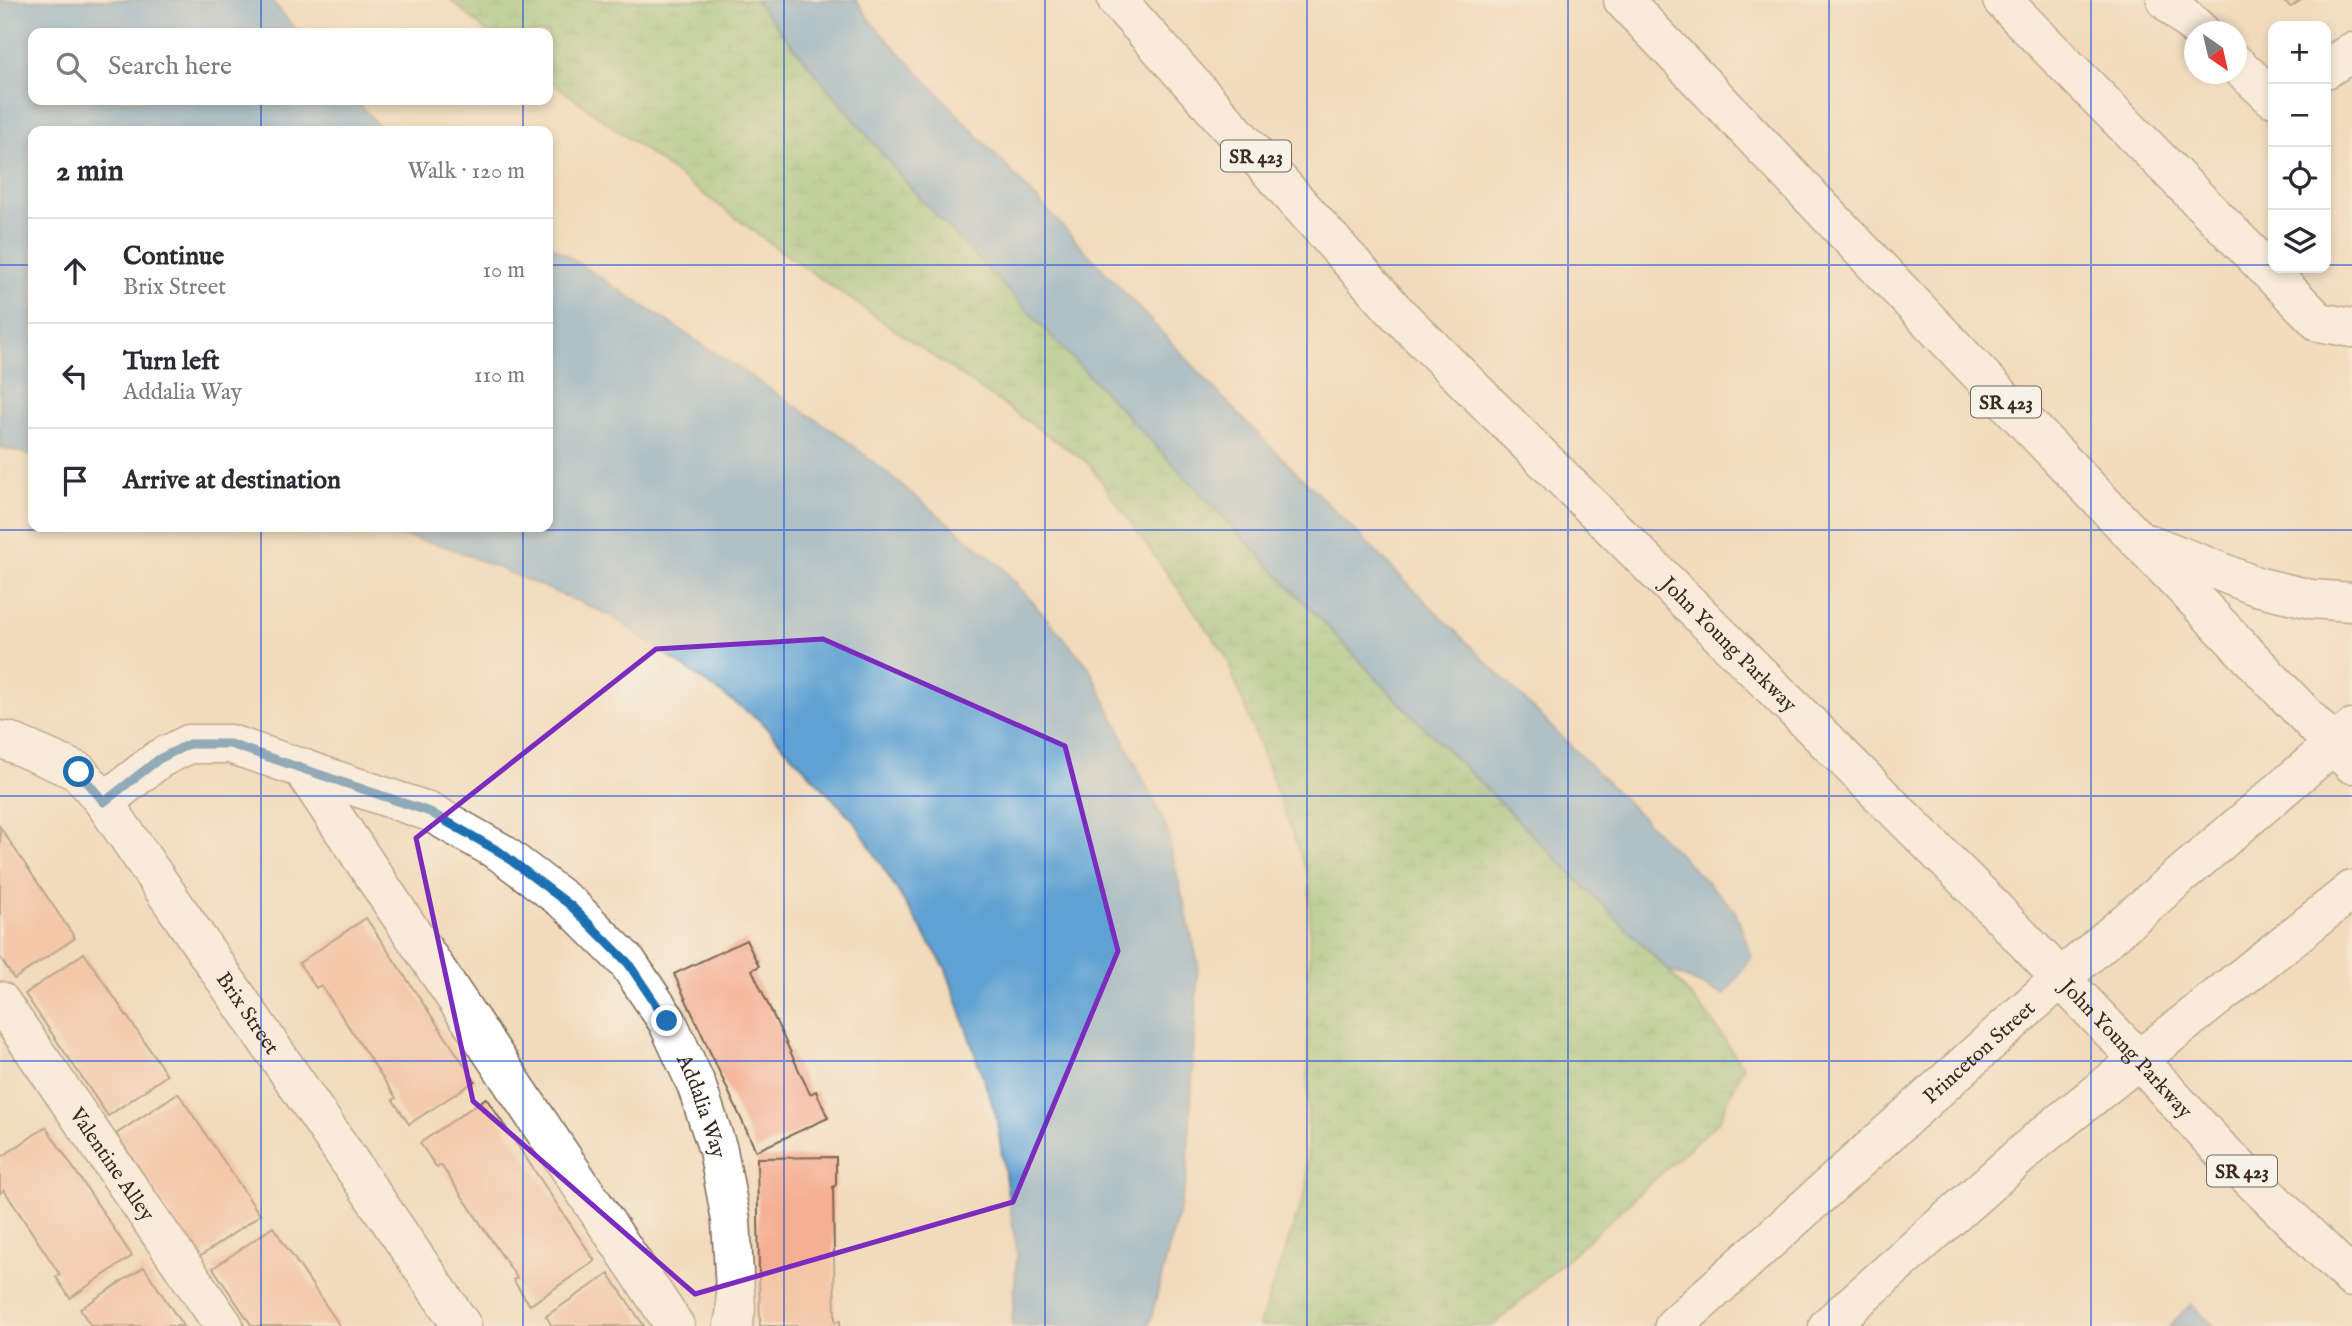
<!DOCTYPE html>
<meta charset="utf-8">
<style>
body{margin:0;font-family:"IM FELL English",serif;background:#f2f2f3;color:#2b2b33}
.controls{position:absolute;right:21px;top:21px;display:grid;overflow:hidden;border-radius:14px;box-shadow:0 4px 10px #0003}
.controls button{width:63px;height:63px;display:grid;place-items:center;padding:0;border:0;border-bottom:2px solid #e1e1e2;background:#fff;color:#2b2b33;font:35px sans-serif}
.compass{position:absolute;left:2184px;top:21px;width:63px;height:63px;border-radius:50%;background:#fff;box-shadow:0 4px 10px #0003;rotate:146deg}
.stop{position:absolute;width:21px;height:21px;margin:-16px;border:5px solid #1f6fb2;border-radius:50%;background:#fff}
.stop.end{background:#1f6fb2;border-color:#fff;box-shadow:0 2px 7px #0008}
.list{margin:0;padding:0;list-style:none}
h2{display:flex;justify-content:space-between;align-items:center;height:91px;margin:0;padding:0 28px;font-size:30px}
h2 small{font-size:23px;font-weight:400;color:#7c7c81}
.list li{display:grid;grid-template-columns:46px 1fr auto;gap:21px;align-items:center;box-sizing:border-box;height:105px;padding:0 28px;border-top:2px solid #e1e1e2}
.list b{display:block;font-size:26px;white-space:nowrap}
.list p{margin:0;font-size:23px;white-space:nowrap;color:#7c7c81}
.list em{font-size:23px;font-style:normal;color:#7c7c81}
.icon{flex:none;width:38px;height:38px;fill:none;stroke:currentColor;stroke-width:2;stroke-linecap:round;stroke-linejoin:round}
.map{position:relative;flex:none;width:2352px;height:1326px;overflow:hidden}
.search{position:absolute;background:#fff;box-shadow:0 4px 10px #0003;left:28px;top:28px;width:525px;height:77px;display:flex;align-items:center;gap:18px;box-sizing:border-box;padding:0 24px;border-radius:14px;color:#7c7c81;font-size:26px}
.panel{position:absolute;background:#fff;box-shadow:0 4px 10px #0003;left:28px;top:126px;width:525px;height:406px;border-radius:14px}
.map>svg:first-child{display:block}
</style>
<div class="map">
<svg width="2352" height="1326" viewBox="0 0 2352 1326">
<defs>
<pattern id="wetland-marsh" width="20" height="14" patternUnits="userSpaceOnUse" patternTransform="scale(1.75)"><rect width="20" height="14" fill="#88c57b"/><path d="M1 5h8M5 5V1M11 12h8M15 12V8" fill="none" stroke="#70a064"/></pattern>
</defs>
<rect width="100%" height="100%" fill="#f7f3e8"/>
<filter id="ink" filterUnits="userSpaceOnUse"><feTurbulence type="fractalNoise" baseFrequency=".0143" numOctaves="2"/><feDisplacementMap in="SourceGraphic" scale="14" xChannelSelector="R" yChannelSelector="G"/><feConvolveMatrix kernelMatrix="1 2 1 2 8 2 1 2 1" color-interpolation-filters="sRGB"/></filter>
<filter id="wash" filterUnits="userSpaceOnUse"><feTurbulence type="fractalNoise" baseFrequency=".00686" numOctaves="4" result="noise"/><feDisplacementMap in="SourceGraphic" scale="28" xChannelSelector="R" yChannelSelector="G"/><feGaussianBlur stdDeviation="1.57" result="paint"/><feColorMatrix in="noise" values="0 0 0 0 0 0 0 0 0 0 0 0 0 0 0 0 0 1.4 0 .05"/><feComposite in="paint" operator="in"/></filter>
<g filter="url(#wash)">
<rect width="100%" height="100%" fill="#f2dbbc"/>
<path fill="url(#wetland-marsh)" stroke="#62784c" stroke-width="2" d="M451,0H755L910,187L1397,700L1668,970L1709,1017L1743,1067L1719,1121L1493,1326H1259L1307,1187L1310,880L1225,654L1088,463L782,252L548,79V33H488Z"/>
<path fill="#5ea1d2" stroke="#4c6678" stroke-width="2" d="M0,0H271L299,33H33V100H356L377,124L387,131H33V456L0,447Z
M755,0H856L872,23L1240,416L1735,910L1752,957L1724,995L1668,970L1397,700L910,187Z
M548,243L841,436L1001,566L1089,667L1166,827L1198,963L1187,1179L1149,1326H1012L1017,1253L996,1115L946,969L855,822L758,719L610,615L448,547L367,527H548Z
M2191,1304L2214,1326H2169Z"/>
<g id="blocks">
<path fill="#f5af93" d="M2281,0H2301L2291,7Z
M0,827L75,938L14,979L0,957Z
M366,918L475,1081L409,1124L393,1100L396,1098L321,985L316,988L299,963Z
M746,940L759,966L752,970L810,1094L816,1091L828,1118L756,1151L674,974Z
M84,953L167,1075L108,1116L25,994Z
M178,1093L260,1215L199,1257L116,1134Z
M486,1098L595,1261L530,1305L513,1280L517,1278L441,1165L437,1168L420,1143Z
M46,1127L132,1256L70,1298L56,1277L60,1275L4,1190L0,1193V1158Z
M836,1157V1185L833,1187L835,1322L840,1321V1326H760L757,1158Z
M273,1227L340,1326H252L213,1268Z
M144,1267L183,1326H91L80,1309Z
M609,1274L644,1326H552L546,1316Z"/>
</g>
</g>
<g filter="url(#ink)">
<use href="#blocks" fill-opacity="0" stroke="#7b6855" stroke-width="2"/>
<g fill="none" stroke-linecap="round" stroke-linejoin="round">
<defs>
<g id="minor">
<path d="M2002,0L2319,322L2352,328"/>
<path d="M2166,0L2201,32"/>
<path d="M2236,64L2273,98"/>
<path d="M2326,69L2352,52"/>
<path id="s1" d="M0,740L8,741L79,772L104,802L462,1326"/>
<path d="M301,767L675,1326"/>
<path id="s2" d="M104,802L159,759L189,744H230L430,812L500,852L570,905L628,963L667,1021L696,1084L718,1150L731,1220L736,1309L733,1326"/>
<path id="s3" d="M0,1001L224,1326"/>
</g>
<g id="major">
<path id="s4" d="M1117,0L1395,311L1979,893L2138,1059L2217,1146L2352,1278"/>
<path d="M1623,0L2352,764"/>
<path d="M2150,544L2256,586L2311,599L2352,602"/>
<path id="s5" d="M1674,1326L2061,978L2352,729"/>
<path d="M1828,1326L2039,1139L2352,890"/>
</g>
</defs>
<use href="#minor" stroke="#7b6855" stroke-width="41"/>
<use href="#major" stroke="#7b6855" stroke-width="41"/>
<use href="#minor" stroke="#fff" stroke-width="38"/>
<use href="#major" stroke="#fff" stroke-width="38"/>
</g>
</g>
<g fill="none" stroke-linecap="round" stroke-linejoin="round" filter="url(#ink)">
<path stroke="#1f6fb2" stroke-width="9" d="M79,772L104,802L159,759L189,744H230L430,812L500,852L570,905L628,963L667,1021"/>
</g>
<path d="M0 0H2352V1326H0ZM823,639L1065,746L1118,951L1013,1202L695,1294L473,1101L416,838L656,649Z" fill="#f2dbbc" fill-opacity=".55" fill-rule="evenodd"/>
<path fill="none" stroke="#7b2cbf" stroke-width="5" stroke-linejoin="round" d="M823,639L1065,746L1118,951L1013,1202L695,1294L473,1101L416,838L656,649Z"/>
<path fill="none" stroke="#1d4ed8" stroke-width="2" stroke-opacity="0.55" d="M261,0V33M523,0V33M784,0V1326M1045,0V1326M1307,0V1326M1568,0V1326M1829,0V1326M2091,0V1326M261,100V131M523,100V131M0,265H33M548,265H2273M2326,265H2352M261,527V1326M523,527V1326M0,530H2352M0,796H2352M0,1061H2352"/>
<g text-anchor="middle" stroke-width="7" stroke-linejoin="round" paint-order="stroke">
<g fill="#f7f3e8" stroke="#73665b" stroke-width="2">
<rect x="1221" y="140.5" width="70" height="31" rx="5"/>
<rect x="1971" y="386.5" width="70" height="31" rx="5"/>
<rect x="2207" y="1155.5" width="70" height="31" rx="5"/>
</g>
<g font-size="19" font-weight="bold" fill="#3b2a1e">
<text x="1256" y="163">SR 423</text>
<text x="2006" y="409">SR 423</text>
<text x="2242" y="1178">SR 423</text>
</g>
<g font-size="21" fill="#3b2a1e" stroke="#f7f3e8">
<text dy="7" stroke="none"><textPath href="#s4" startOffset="889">John Young Parkway</textPath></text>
<text dy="7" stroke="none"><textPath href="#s1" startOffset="380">Brix Street</textPath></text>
<text dy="7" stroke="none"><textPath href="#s4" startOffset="1456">John Young Parkway</textPath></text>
<text dy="7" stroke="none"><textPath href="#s5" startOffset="410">Princeton Street</textPath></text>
<text dy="7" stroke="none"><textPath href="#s2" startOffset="768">Addalia Way</textPath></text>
<text dy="7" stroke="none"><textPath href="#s3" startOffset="198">Valentine Alley</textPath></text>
</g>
</g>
</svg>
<div class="controls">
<button>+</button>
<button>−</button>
<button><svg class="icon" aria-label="locate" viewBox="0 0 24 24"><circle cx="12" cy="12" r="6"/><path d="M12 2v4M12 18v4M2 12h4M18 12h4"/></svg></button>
<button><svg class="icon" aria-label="layers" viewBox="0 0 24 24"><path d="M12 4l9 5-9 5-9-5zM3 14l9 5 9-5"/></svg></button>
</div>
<svg class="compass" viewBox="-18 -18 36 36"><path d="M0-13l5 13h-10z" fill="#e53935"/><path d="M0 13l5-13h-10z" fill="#7c7c81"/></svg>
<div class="stop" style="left:79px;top:772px"></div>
<div class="stop end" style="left:667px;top:1021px"></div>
<div class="search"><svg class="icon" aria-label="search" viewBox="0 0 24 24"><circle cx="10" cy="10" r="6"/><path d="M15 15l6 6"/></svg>Search here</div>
<section class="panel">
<h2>2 min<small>Walk · 120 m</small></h2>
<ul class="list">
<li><svg class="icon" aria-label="ahead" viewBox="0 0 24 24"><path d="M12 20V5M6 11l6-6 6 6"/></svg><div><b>Continue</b><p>Brix Street</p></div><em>10 m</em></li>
<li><svg class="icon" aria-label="left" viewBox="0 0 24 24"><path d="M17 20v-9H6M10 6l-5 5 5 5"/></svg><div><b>Turn left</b><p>Addalia Way</p></div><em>110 m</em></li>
<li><svg class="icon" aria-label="arrive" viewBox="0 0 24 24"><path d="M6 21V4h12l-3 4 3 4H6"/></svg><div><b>Arrive at destination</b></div></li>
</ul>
</section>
</div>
